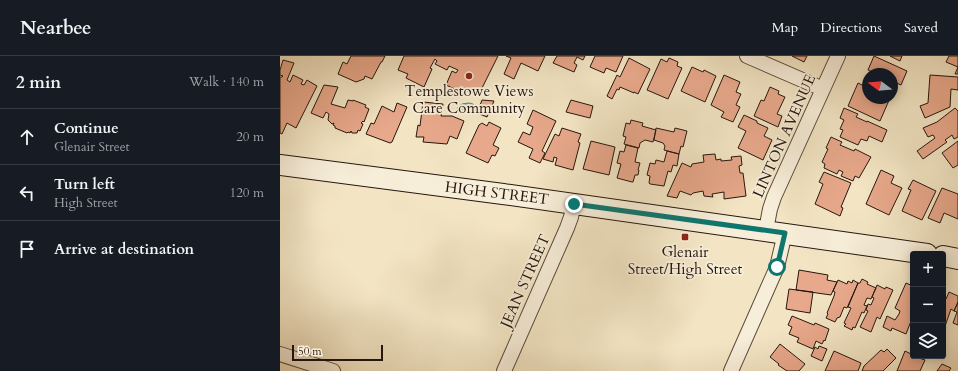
<!DOCTYPE html>
<meta charset="utf-8">
<style>
body{margin:0;font-family:Cardo,serif;background:#20242c;color:#f1f3f6}
.controls{position:absolute;right:12px;bottom:12px;display:grid;overflow:hidden;border-radius:4px;box-shadow:0 2px 10px #0003}
.controls button{width:36px;height:36px;display:grid;place-items:center;padding:0;border:0;border-bottom:1px solid #363941;background:#171b24;color:#f1f3f6;font:20px sans-serif}
.compass{position:absolute;left:582px;top:12px;width:36px;height:36px;border-radius:50%;background:#171b24;box-shadow:0 2px 10px #0003;rotate:286deg}
.scale{position:absolute;left:12px;bottom:10px;width:91px;box-sizing:border-box;padding-left:4px;border:2px solid #26160d;border-top:0;font-size:11px;line-height:14px;white-space:nowrap;color:#26160d;-webkit-text-stroke:3px #f7eed9;paint-order:stroke}
.stop{position:absolute;width:12px;height:12px;margin:-9px;border:3px solid #0f766e;border-radius:50%;background:#fff}
.stop.end{background:#0f766e;border-color:#fff;box-shadow:0 1px 4px #0008}
.list{margin:0;padding:0;list-style:none}
h2{display:flex;justify-content:space-between;align-items:center;height:52px;margin:0;padding:0 16px;font-size:17px}
h2 small{font-size:13px;font-weight:400;color:#9ea1a6}
.list li{display:grid;grid-template-columns:26px 1fr auto;gap:12px;align-items:center;box-sizing:border-box;height:56px;padding:0 16px;border-top:1px solid #363941}
.list b{display:block;font-size:15px;white-space:nowrap}
.list p{margin:0;font-size:13px;white-space:nowrap;color:#9ea1a6}
.list em{font-size:13px;font-style:normal;color:#9ea1a6}
.icon{flex:none;width:22px;height:22px;fill:none;stroke:currentColor;stroke-width:2;stroke-linecap:round;stroke-linejoin:round}
.map{position:relative;flex:none;width:678px;height:315px;overflow:hidden}
header{display:flex;align-items:center;gap:24px;box-sizing:border-box;height:56px;padding:0 20px;background:#171b24;border-bottom:1px solid #363941}
header strong{font-size:19px}
nav{display:flex;gap:22px;margin-inline-start:auto;font-size:14px}
main{display:flex}
aside{flex:1;background:#171b24}
.map>svg:first-child{display:block}
</style>
<header>
<strong>Nearbee</strong>
<nav><a>Map</a><a>Directions</a><a>Saved</a></nav>
</header>
<main>
<aside>
<h2>2 min<small>Walk · 140 m</small></h2>
<ul class="list">
<li><svg class="icon" aria-label="ahead" viewBox="0 0 24 24"><path d="M12 20V5M6 11l6-6 6 6"/></svg><div><b>Continue</b><p>Glenair Street</p></div><em>20 m</em></li>
<li><svg class="icon" aria-label="left" viewBox="0 0 24 24"><path d="M17 20v-9H6M10 6l-5 5 5 5"/></svg><div><b>Turn left</b><p>High Street</p></div><em>120 m</em></li>
<li><svg class="icon" aria-label="arrive" viewBox="0 0 24 24"><path d="M6 21V4h12l-3 4 3 4H6"/></svg><div><b>Arrive at destination</b></div></li>
</ul>
</aside>
<div class="map">
<svg width="678" height="315" viewBox="0 0 678 315">
<rect width="100%" height="100%" fill="#f3e5c4"/>
<filter id="stains"><feTurbulence type="fractalNoise" baseFrequency=".005" numOctaves="4"/><feColorMatrix values="0 0 0 0 .2 0 0 0 0 .09 0 0 0 0 .02 0 0 0 .5 -.17"/></filter>
<radialGradient id="worn" r=".72"><stop offset=".6" stop-color="#630" stop-opacity="0"/><stop offset="1" stop-color="#630" stop-opacity=".3"/></radialGradient>
<path fill="#9cbeb9" stroke="#6d7b74" d="M189,47L193,48L194,52C189,56 184,58 178,56L177,52L182,48Z"/>
<path fill="#e8a88b" stroke="#26160d" d="M71,0H105L102,6H101L92,23L85,20L84,23L76,26L58,18L63,6L67,8Z
M124,0H218L201,34L198,33L195,38L185,34L183,37L166,29L172,15L176,17L178,14L169,10L167,14L155,8L157,5L155,3L150,12L152,13L144,31L126,22L128,18L118,14Z
M226,0H265L258,15L241,7L234,23L224,18L231,2Z
M277,0H305L303,4L297,1L294,7L297,9L294,16L273,7Z
M315,0H343L336,16L326,12L324,17L310,11Z
M512,0H527L524,6Z
M594,0L627,15L621,29L612,25V18H591L592,16L588,14Z
M610,0H622L620,5Z
M669,0H678V18H675L678,11L666,6Z
M349,2L370,13L358,38L354,36V37L340,31L339,34L337,33L332,43L327,40L337,19L340,21Z
M389,2L398,6L397,10L402,12L388,43L367,34L381,3L387,6Z
M3,4L14,7L7,24L10,26L13,19L23,24L21,28L24,29L27,24L37,30L16,72L7,67L2,78L0,77V21H2L3,20L0,19V14Z
M412,11L423,16L424,14L436,20L425,46L401,35Z
M444,19L460,26L456,36L461,38L456,49L460,51L453,66L441,61L444,56L431,49Z
M650,19L678,21V34L671,33L670,51L645,62L640,50L648,47Z
M578,27L588,32V42H610L600,65L568,50Z
M44,29L58,31L51,48L65,52L68,44L73,45V44L86,49L85,51L89,53L84,66L83,65L81,67L83,68L80,75L78,74L77,77H72L71,75L70,77L68,76L67,77L55,72V70L53,69L54,67L52,68L48,64L49,58L46,56L43,62L31,57Z
M490,31L499,35L498,38L505,41L497,58L502,60L498,71L474,60L481,44L484,45Z
M202,44L214,45L207,61L197,57Z
M291,44L313,50L310,62L286,56Z
M143,46L163,48L161,60H172L184,65L177,83L170,80L167,88L143,86L144,81H136L138,69L140,70Z
M117,47L127,51L112,86L110,87L86,78L91,67L94,68L102,50L114,56Z
M564,52L578,58L576,61L587,66V65L607,74L602,86L589,80L587,85L581,83L578,89L560,81L563,74L560,73L564,64L560,62Z
M675,52L678,55V81L674,83L672,79L665,84L667,86L643,103L637,95L655,82L653,79L648,81L643,72L657,66Z
M253,54L276,65L262,95L265,97L260,107L249,102L253,93L238,86L243,76L250,79L253,71L247,68Z
M464,59L477,65V67L488,72L484,80L492,84L483,104L458,92L466,75L458,71Z
M351,64L363,67L362,70L376,74L373,86L365,84L360,87L359,92L344,88L346,81L343,80L346,67L350,68Z
M209,66L221,72L213,89L219,92L215,100L212,99L208,107L186,97L199,69L202,67L207,70Z
M282,72L301,78L298,86L300,87L293,114L275,109L277,102L274,101L273,106L263,103L275,78L279,80Z
M376,72L394,76L395,72L407,75L403,91L401,90L399,98L384,94L385,90L383,87L374,84Z
M551,81L562,86L560,89L574,95L575,93L591,101L579,122L575,120L573,125L561,120L563,116L559,114L557,118L544,112L545,108L542,106L548,93L546,92Z
M311,85L335,91L329,119L303,113Z
M678,85V109L673,112L662,97Z
M346,89L358,92L355,106L360,107L358,114H359L358,119H355L353,126H352L337,122L341,108L337,107L340,95L344,96Z
M387,95L399,98L397,110L393,109L391,116L388,115L384,130L370,128L369,127L370,120L367,119L370,107L375,108L376,104L384,106Z
M435,98L436,104L441,103V105L452,104L451,101L461,100L462,109L459,110L460,117H463L466,140L444,143V136L432,138L433,141L424,140L423,135L413,137L411,139L400,135L397,142L387,140L402,107L411,111L412,108L424,106L423,99Z
M601,114L614,120L611,127L622,132L609,159L586,148Z
M544,116L571,127L561,151L563,152L560,160L535,148L543,128L539,126Z
M633,124L656,135L642,164L622,155L631,134L628,133Z
M662,132L678,138V163L664,157L660,167L648,162Z
M519,214L548,219L547,224L557,226L551,239L516,234Z
M582,223L588,226L587,228L596,232L591,243L587,242L584,249L587,250L584,257L582,256L575,272L573,271L572,274L564,270L566,268L564,267L571,252L568,251L578,227H580Z
M558,224L567,228L568,225L572,227L573,224L578,227L567,252L564,251L560,261L557,262L555,266L546,262L548,258L547,257L554,240L555,236L553,235Z
M626,227L633,230V260L626,278L612,272L611,275L603,271L607,260L615,264L619,258L620,255L615,252Z
M597,229L605,233L606,231L613,234L600,263L597,261L591,276L580,271L588,255L586,254L588,248L591,249L594,242L592,241Z
M509,233L533,236L530,257L506,253Z
M669,236L678,240V246L674,255L671,253L663,276V242L666,243Z
M678,246V269L673,267L677,256L674,255Z
M512,260L534,269L535,267L549,273L545,285L544,284L542,288L536,285L533,293L517,286L519,282L509,278L512,271L508,269Z
M500,288L525,308L519,315H507L498,309L499,308L490,301Z
M539,290L547,293L542,305L531,300L535,291L538,293Z
M607,293L616,302L603,315H582L584,310L601,294L604,296Z
M554,295L581,307L578,315H545Z
M625,295L633,299V300L645,304L640,315H617Z
M662,308L671,312L669,315H657Z"/>
<g fill="none" stroke-linecap="round" stroke-linejoin="round">
<defs>
<path id="street" d="M467,0L543,33
M486,174L490,153L494,141L558,0
M0,298L53,315
M224,315L287,172L291,161L294,148
M451,315L497,211L505,177"/>
<path id="secondary" d="M0,109L223,138L647,198
M663,200L678,203"/>
</defs>
<use href="#street" stroke="#594a3b" stroke-width="16"/>
<use href="#secondary" stroke="#26160d" stroke-width="22"/>
<use href="#street" stroke="#f7eed9" stroke-width="14"/>
<use href="#secondary" stroke="#f7eed9" stroke-width="20"/>
</g>
<g fill="none" stroke-linecap="round" stroke-linejoin="round">
<path stroke="#0f766e" stroke-width="5" d="M294,148L505,177L497,211"/>
</g>
<g fill="#8f2418" stroke="#f7eed9" stroke-width="1.5">
<circle cx="189" cy="20" r="4"/>
<rect x="401" y="177" width="8" height="8" rx="2"/>
</g>
<g text-anchor="middle" stroke-width="3.5" stroke-linejoin="round" paint-order="stroke">
<g font-size="15" fill="#26160d" stroke="#f7eed9">
<text x="189" y="40">Templestowe Views<tspan x="189" dy="17">Care Community</tspan></text>
<text x="405" y="201">Glenair<tspan x="405" dy="17">Street/High Street</tspan></text>
</g>
<g font-size="15" fill="#26160d" stroke="#f7eed9">
<text transform="translate(504 80) rotate(-66)" y="5">LINTON AVENUE</text>
<text transform="translate(217 137) rotate(7)" y="5">HIGH STREET</text>
<text transform="translate(245 225) rotate(-66)" y="5">JEAN STREET</text>
</g>
</g>
<rect width="100%" height="100%" filter="url(#stains)"/>
<rect width="100%" height="100%" fill="url(#worn)"/>
</svg>
<div class="controls">
<button>+</button>
<button>−</button>
<button><svg class="icon" aria-label="layers" viewBox="0 0 24 24"><path d="M12 4l9 5-9 5-9-5zM3 14l9 5 9-5"/></svg></button>
</div>
<svg class="compass" viewBox="-18 -18 36 36"><path d="M0-13l5 13h-10z" fill="#e53935"/><path d="M0 13l5-13h-10z" fill="#9ea1a6"/></svg>
<div class="scale">50 m</div>
<div class="stop" style="left:497px;top:211px"></div>
<div class="stop end" style="left:294px;top:148px"></div>
</div>
</main>
